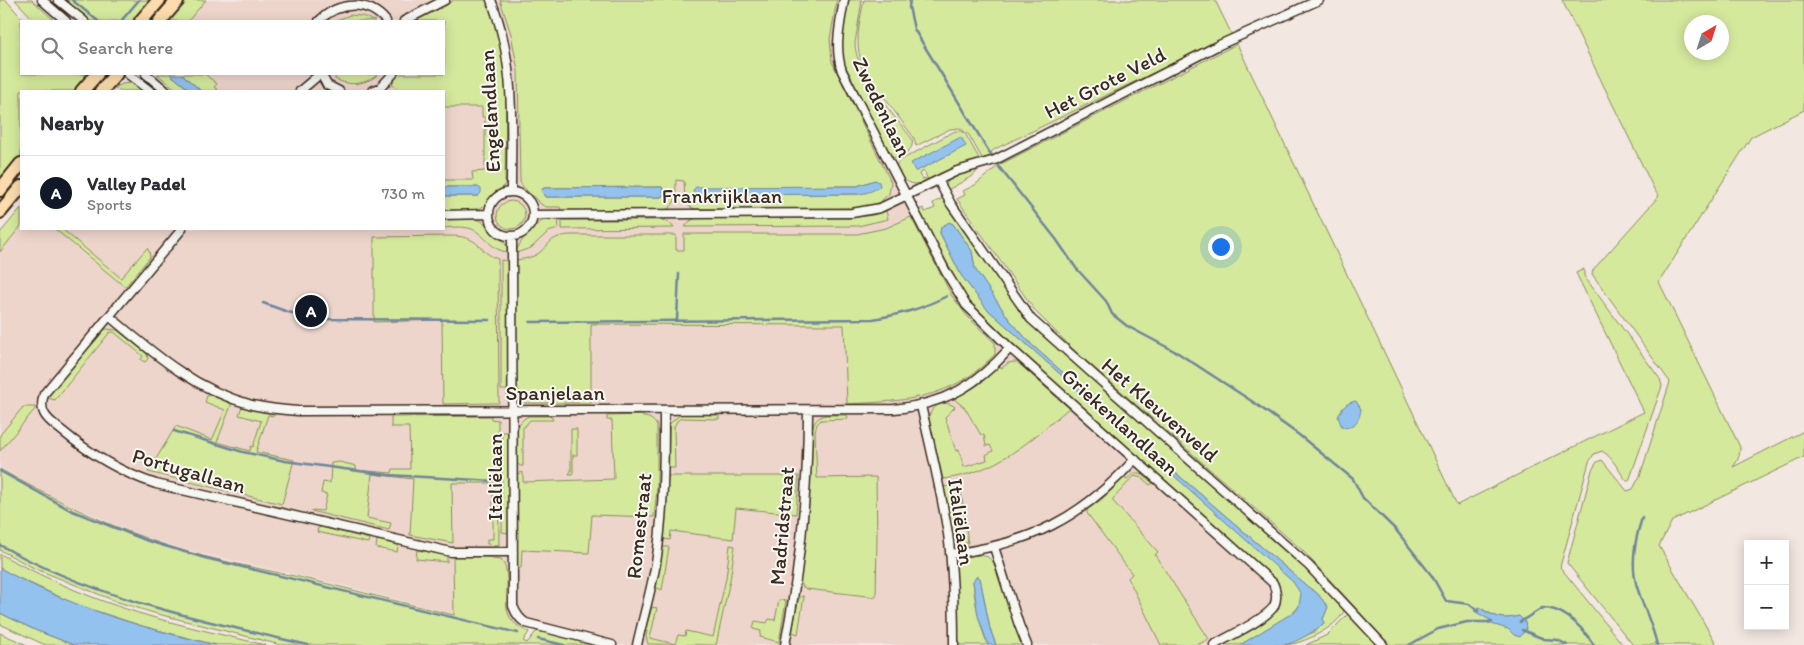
<!DOCTYPE html>
<meta charset="utf-8">
<style>
body{margin:0;font-family:Itim,sans-serif;background:#f2f2f3;color:#2b2b33}
.controls{position:absolute;right:15px;bottom:15px;display:grid;overflow:hidden;border-radius:0px;box-shadow:0 2px 12px #0003}
.controls button{width:45px;height:45px;display:grid;place-items:center;padding:0;border:0;border-bottom:1px solid #e1e1e2;background:#fff;color:#2b2b33;font:25px sans-serif}
.compass{position:absolute;left:1684px;top:15px;width:45px;height:45px;border-radius:50%;background:#fff;box-shadow:0 2px 12px #0003;rotate:39deg}
.you{position:absolute;left:1220px;top:246px;width:18px;height:18px;margin:-12px;border:4px solid #fff;border-radius:50%;background:#1a73e8;box-shadow:0 0 0 8px #1a73e833}
.badge{display:grid;place-items:center;width:32px;height:32px;border-radius:50%;background:#111827;color:#fff;font-size:16px;font-weight:700}
.pin{position:absolute;translate:-50% -50%;border:2px solid #fff;box-shadow:0 1px 5px #0006}
.list{margin:0;padding:0;list-style:none}
h2{display:flex;justify-content:space-between;align-items:center;height:65px;margin:0;padding:0 20px;font-size:21px}
h2 small{font-size:16px;font-weight:400;color:#7c7c81}
.list li{display:grid;grid-template-columns:32px 1fr auto;gap:15px;align-items:center;box-sizing:border-box;height:75px;padding:0 20px;border-top:1px solid #e1e1e2}
.list b{display:block;font-size:19px;white-space:nowrap}
.list p{margin:0;font-size:16px;white-space:nowrap;color:#7c7c81}
.list em{font-size:16px;font-style:normal;color:#7c7c81}
.icon{flex:none;width:28px;height:28px;fill:none;stroke:currentColor;stroke-width:2;stroke-linecap:round;stroke-linejoin:round}
.map{position:relative;flex:none;width:1804px;height:645px;overflow:hidden}
.search{position:absolute;background:#fff;box-shadow:0 2px 12px #0003;left:20px;top:20px;width:425px;height:55px;display:flex;align-items:center;gap:12px;box-sizing:border-box;padding:0 18px;border-radius:0px;color:#7c7c81;font-size:19px}
.panel{position:absolute;background:#fff;box-shadow:0 2px 12px #0003;left:20px;top:90px;width:425px;height:140px;border-radius:0px}
.map>svg:first-child{display:block}
</style>
<div class="map">
<svg width="1804" height="645" viewBox="0 0 1804 645">
<rect width="100%" height="100%" fill="#f2e7e1"/>
<filter id="ink" filterUnits="userSpaceOnUse"><feTurbulence type="fractalNoise" baseFrequency=".02" numOctaves="2"/><feDisplacementMap in="SourceGraphic" scale="10" xChannelSelector="R" yChannelSelector="G"/><feConvolveMatrix kernelMatrix="1 2 1 2 8 2 1 2 1" color-interpolation-filters="sRGB"/></filter>
<g filter="url(#ink)">
<path fill="#eed5cc" d="M196,0H844L839,61L966,304L1273,583L1274,606L1214,645H1027L994,547L950,554L954,645H612L535,626L498,625L340,585L186,550L139,535L45,494L0,467V245L21,219V229H444V91H123L137,74H444V21H179Z"/>
<path fill="#d5e99d" stroke="#888a5e" fill-rule="evenodd" d="M0,0H6L24,21H21V74H84L87,76L74,91H21V159L0,185Z
M15,0H32L55,21H35Z
M63,0H150L132,21H88Z
M183,0H206L188,21H166Z
M454,0H486L497,30L505,68L506,91L505,184C502,190 496,193 492,198C476,216 466,211 444,211V196H478V187H444V180H473L472,172L485,171V117H482V107H444V91H400L392,84V82L397,74H444V21H414Z
M500,0H837L830,39L832,62L891,182L889,194L882,200L883,203L860,208L699,209C693,209 688,207 685,201L684,181L676,180C675,191 679,205 665,210L561,211L560,207H546L542,205L523,187L520,182L518,71L511,34ZM875,180L859,194L695,195L832,186H857ZM662,187L664,190L663,196L661,197H546L544,196L542,189L544,188Z
M849,0H862L855,43C855,73 894,115 912,139C915,151 901,157 891,158L890,155L843,61C839,40 845,20 849,0Z
M864,0H1215L1232,35L995,149L991,152L994,158L984,162L969,135L960,128L950,129L916,146L914,138L865,71C853,47 859,25 864,0Z
M1562,0H1804V110L1751,137L1659,282L1740,447C1740,456 1738,460 1733,467L1804,431V457L1672,521L1659,546L1717,645H1633L1567,563L1592,470L1597,462L1602,460L1627,491L1633,489L1640,476L1670,382L1592,274L1593,270L1659,196L1655,191L1650,181ZM1692,22H1722V52H1692Z
M350,15L362,16L375,21H335Z
M1237,44L1457,505L1644,412L1576,273L1584,269V276L1660,379L1662,386L1629,481H1627C1618,471 1614,458 1602,451L1594,454L1589,462L1560,567L1623,645H1390L1302,550L1075,351L1036,312L957,199L965,195L963,191L975,185L999,165ZM1479,607C1494,616 1501,621 1519,616L1514,635L1509,629L1489,623L1490,620L1475,611Z
M157,74H170L191,91H178Z
M182,74H205L217,84L214,87L219,91H201Z
M335,74H379C366,84 351,87 335,79Z
M131,83L137,85L146,91H118L115,88L122,84Z
M955,131H962L966,135L981,162L941,173L928,180L924,171L919,174L922,179L925,178L927,181C912,189 901,180 896,166L899,161Z
M975,170L977,171L974,175L946,191L945,187L948,181L966,171Z
M943,198L1025,319L1299,560L1345,607C1343,625 1301,645 1285,645L1316,631L1324,623L1323,619L1328,607L1317,593L1308,587L1162,461L1032,345L1009,319L975,269L972,251L953,224L952,223L941,227L940,233L961,275L986,308L1294,582C1304,596 1304,604 1290,615L1240,645H1223C1251,629 1294,617 1275,578L988,321L969,301L962,291L919,210L923,208L925,212L935,208L933,203Z
M497 215a14 14 0 1 1 28 0a14 14 0 1 1-28 0Z
M21,208V226L0,252V233Z
M886,211L888,219L858,226L685,227L690,221L696,218H848L873,215Z
M911,217L952,296L967,316L995,343V354C952,400 905,401 847,404L844,325L591,324V403H525L521,399L519,390L516,389L515,260C524,259 532,258 539,253C551,243 550,237 569,235H676V250H684V234H857L886,228Z
M444,219C455,219 474,216 483,222C489,225 492,232 497,236C503,241 507,243 508,252C491,251 486,235 472,229C463,226 453,227 444,228Z
M559,219L558,229L548,232L531,248L516,253C517,244 534,225 542,221C547,219 553,220 559,219Z
M562,220H662L669,222L674,228L562,229Z
M55,229H62L121,278L147,248L149,251L150,257L125,287Z
M453,236C482,237 476,251 498,259L499,403L443,404L442,320L374,322V237Z
M501,260L508,261V390H501Z
M106,329L117,330L147,354L148,359L145,362L141,360L143,356L114,332H110L55,400L48,398L53,389L98,335Z
M1014,362H1017L1069,408C1030,441 996,473 943,479L929,419C929,407 945,398 955,407L945,417L956,451L959,450L964,467L987,460L986,455L993,451L990,445L986,446L984,435H981L965,408L954,399L978,385L999,366L1002,368L1008,363Z
M208,393L232,403L217,442L250,451L251,446L253,447L261,421L239,415L242,406L275,414L274,416L268,415L256,452L294,460L282,504L148,472L176,426L212,440L225,410L205,402Z
M23,407H35V409L0,451V435Z
M681,414L719,415V419L681,418L677,421L674,427L675,468H668L669,424Z
M642,415L643,417C649,417 654,420 657,426V489L654,517L592,515L589,553L522,550L521,568L516,569L517,475L519,473L523,472V482L614,479L612,420H607V416Z
M826,415H847L848,419L821,420L817,424L815,431L817,478L876,477L877,537L876,597L806,589L803,587L800,581L807,522L812,429C815,420 818,417 826,415Z
M491,416V419L498,420L499,545L487,544V539H493V483H452L453,543L410,535L413,479L372,474L367,518L391,523L389,530L311,511L313,510L323,511L327,495L321,493L323,482L330,483L331,463L340,462L356,466V470L392,473L393,469H410L409,427H391V417Z
M529,416H551L553,420H530L523,428V466H520L517,463C517,448 511,423 529,416Z
M571,429H577V455H573V474H569L571,471Z
M502,432H509V533L502,532Z
M0,469C47,496 96,520 148,539C196,557 248,566 299,577C351,589 402,603 454,615L453,557L456,556L492,557V559L501,560L505,566C513,593 493,617 529,632L523,641L527,643L536,632L539,631L595,645H281L154,613L118,602L36,569L0,550Z
M1134,473H1140L1153,483L1150,485L1142,478L1134,476L1112,500L1158,552L1155,555L1209,639L1197,645H1161L1128,578L1132,574L1087,513V510L1102,499L1124,478L1126,480Z
M668,476H799L796,514L736,508L733,539L671,531L670,540L664,539Z
M960,484L968,543H960L957,540L953,530L951,531L944,487Z
M321,527L369,539L368,543L317,532L318,528Z
M377,540L398,545L397,552L376,548Z
M730,545L735,546L730,580L716,645L648,644L646,636L647,631L645,630L652,607L657,608L650,638L675,644L678,635L685,636L686,631L713,637L726,578Z
M663,547H669L662,590L655,587Z
M417,550L446,555L447,556V562L416,559Z
M0,554C39,575 78,593 120,607C167,623 216,633 265,645H216L142,626L75,604L8,573L0,568Z
M981,555L988,557L995,564L1011,615L1022,645H996L990,629L980,578L973,581C975,603 979,624 988,645H958L956,566C962,556 970,556 981,555Z
M804,596L798,634L792,632L798,601L800,597Z
M779,600L786,601L779,642L760,637L761,631L753,629L755,621L767,623L769,619L775,620Z
M0,613L35,630L74,645H46L41,643L0,624Z
M1348,614H1351L1379,645H1306L1327,635Z
M0,633L2,634L27,645H0Z"/>
<path fill="#94c2ef" stroke="#70859b" d="M170,74H182L201,91H191Z
M961,137L966,146L917,171H915L911,163Z
M875,180L879,182L880,186C874,191 866,193 859,194L697,195L693,192L694,189L696,187L857,186Z
M444,187H478L481,189V193L478,196H444Z
M662,187L664,194L661,197H546L541,191L544,188Z
M949,222L953,224L972,251L975,269L1009,319L1032,345L1162,461L1308,587L1317,593L1328,607L1323,619L1324,623C1316,631 1294,644 1283,645C1269,645 1254,645 1240,645L1297,610L1299,605L1301,594L1293,582L986,308L961,275L940,233L941,227Z
M1356,401L1361,409C1360,419 1354,430 1342,427L1338,417C1342,407 1346,403 1356,401Z
M0,568C67,606 142,628 216,645H74L35,630L0,613Z
M977,576L980,578L990,629L996,645H988L978,616L973,581Z
M1478,607C1494,616 1501,621 1519,616L1525,622L1526,629L1520,637L1514,635L1508,629L1488,623L1490,620L1474,611Z"/>
<g fill="none" stroke-linecap="round" stroke-linejoin="round">
<path stroke="#70859b" stroke-width="2.5" d="M72,0L98,21
M910,0L909,7L914,29L991,155
M121,21L139,0
M999,167L1056,239L1076,268L1106,301L1112,314L1127,326L1178,353L1253,402L1299,435L1353,479L1363,498L1396,530L1432,576L1446,601L1469,604L1478,611
M263,303L288,312L318,319L490,320
M677,320L679,274
M530,322L873,319C902,314 921,309 947,296
M174,431L243,452L285,461L388,475L496,481
M0,471L70,510L148,541L205,558L518,633
M1642,518C1634,542 1630,567 1638,590C1644,609 1653,626 1657,645
M0,545C95,599 202,620 308,645
M1520,622L1542,608C1564,608 1582,627 1594,645
M1522,630L1544,639L1558,640L1567,645
M538,639L564,645
M1409,645L1438,629L1467,622H1492"/>
<defs>
<path id="minor" d="M42,0L66,21
M58,0L84,21
M491,0C516,61 511,127 511,192
M844,0C840,25 834,47 842,71L946,272L966,305L1010,348L1273,583C1276,590 1278,598 1274,606C1267,619 1227,637 1214,645
M319,21C339,1 368,0 386,21
M404,21L445,0
M128,74L150,91
M146,74L166,91
M321,74L327,85L339,91
M300,91L320,74
M372,91L380,88L393,74
M938,180L951,204L1031,319L1309,566L1383,645
M489 214a22 22 0 1 1 44 0a22 22 0 1 1-44 0Z
M444,215L489,214
M534,215L852,213L880,208L957,171L995,160L1217,46L1319,0
M182,229L44,394C42,400 41,407 44,413C47,420 55,425 61,430C90,454 119,472 156,484L451,552H513
M512,237L513,606C516,614 519,619 526,623L612,645
M109,316C153,353 195,390 252,405C267,408 283,410 298,411L894,409C945,404 976,386 1010,348
M921,406C931,448 941,491 948,534C953,571 954,608 954,645
M994,547L1019,625L1027,645
M950,554C1029,544 1081,519 1135,459
M637,645C643,618 651,591 656,563C664,512 664,461 664,410
M785,645C800,568 808,489 808,410"/>
<path id="primary" d="M141,21L159,0
M160,21L178,0
M82,91L97,74
M101,91L116,74
M0,190L21,164
M0,212L21,187"/>
</defs>
<use href="#minor" stroke="#3b2a1e" stroke-width="11"/>
<use href="#primary" stroke="#3b2a1e" stroke-width="16"/>
<use href="#minor" stroke="#f6f6f2" stroke-width="8"/>
<use href="#primary" stroke="#fcdcac" stroke-width="12"/>
</g>
</g>
<g text-anchor="middle" stroke-width="4" stroke-linejoin="round" paint-order="stroke">
<g font-size="21" fill="#3b2a1e" stroke="#f6f6f2">
<text transform="translate(1105 83) rotate(-27)" y="7">Het Grote Veld</text>
<text transform="translate(882 107) rotate(64)" y="7">Zwedenlaan</text>
<text transform="translate(490 111) rotate(-93)" y="7">Engelandlaan</text>
<text x="722" y="203">Frankrijklaan</text>
<text x="555" y="400">Spanjelaan</text>
<text transform="translate(1160 410) rotate(41)" y="7">Het Kleuvenveld</text>
<text transform="translate(1120 422) rotate(42)" y="7">Griekenlandlaan</text>
<text transform="translate(189 471) rotate(16)" y="7">Portugallaan</text>
<text transform="translate(495 477) rotate(-90)" y="7">Italiëlaan</text>
<text transform="translate(961 522) rotate(82)" y="7">Italiëlaan</text>
<text transform="translate(639 526) rotate(-84)" y="7">Romestraat</text>
<text transform="translate(782 526) rotate(-85)" y="7">Madridstraat</text>
</g>
</g>
</svg>
<div class="controls">
<button>+</button>
<button>−</button>
</div>
<svg class="compass" viewBox="-18 -18 36 36"><path d="M0-13l5 13h-10z" fill="#e53935"/><path d="M0 13l5-13h-10z" fill="#7c7c81"/></svg>
<div class="you"></div>
<div class="pin badge" style="left:311px;top:311px">A</div>
<div class="search"><svg class="icon" aria-label="search" viewBox="0 0 24 24"><circle cx="10" cy="10" r="6"/><path d="M15 15l6 6"/></svg>Search here</div>
<section class="panel">
<h2>Nearby<small></small></h2>
<ul class="list">
<li><span class="badge">A</span><div><b>Valley Padel</b><p>Sports</p></div><em>730 m</em></li>
</ul>
</section>
</div>
